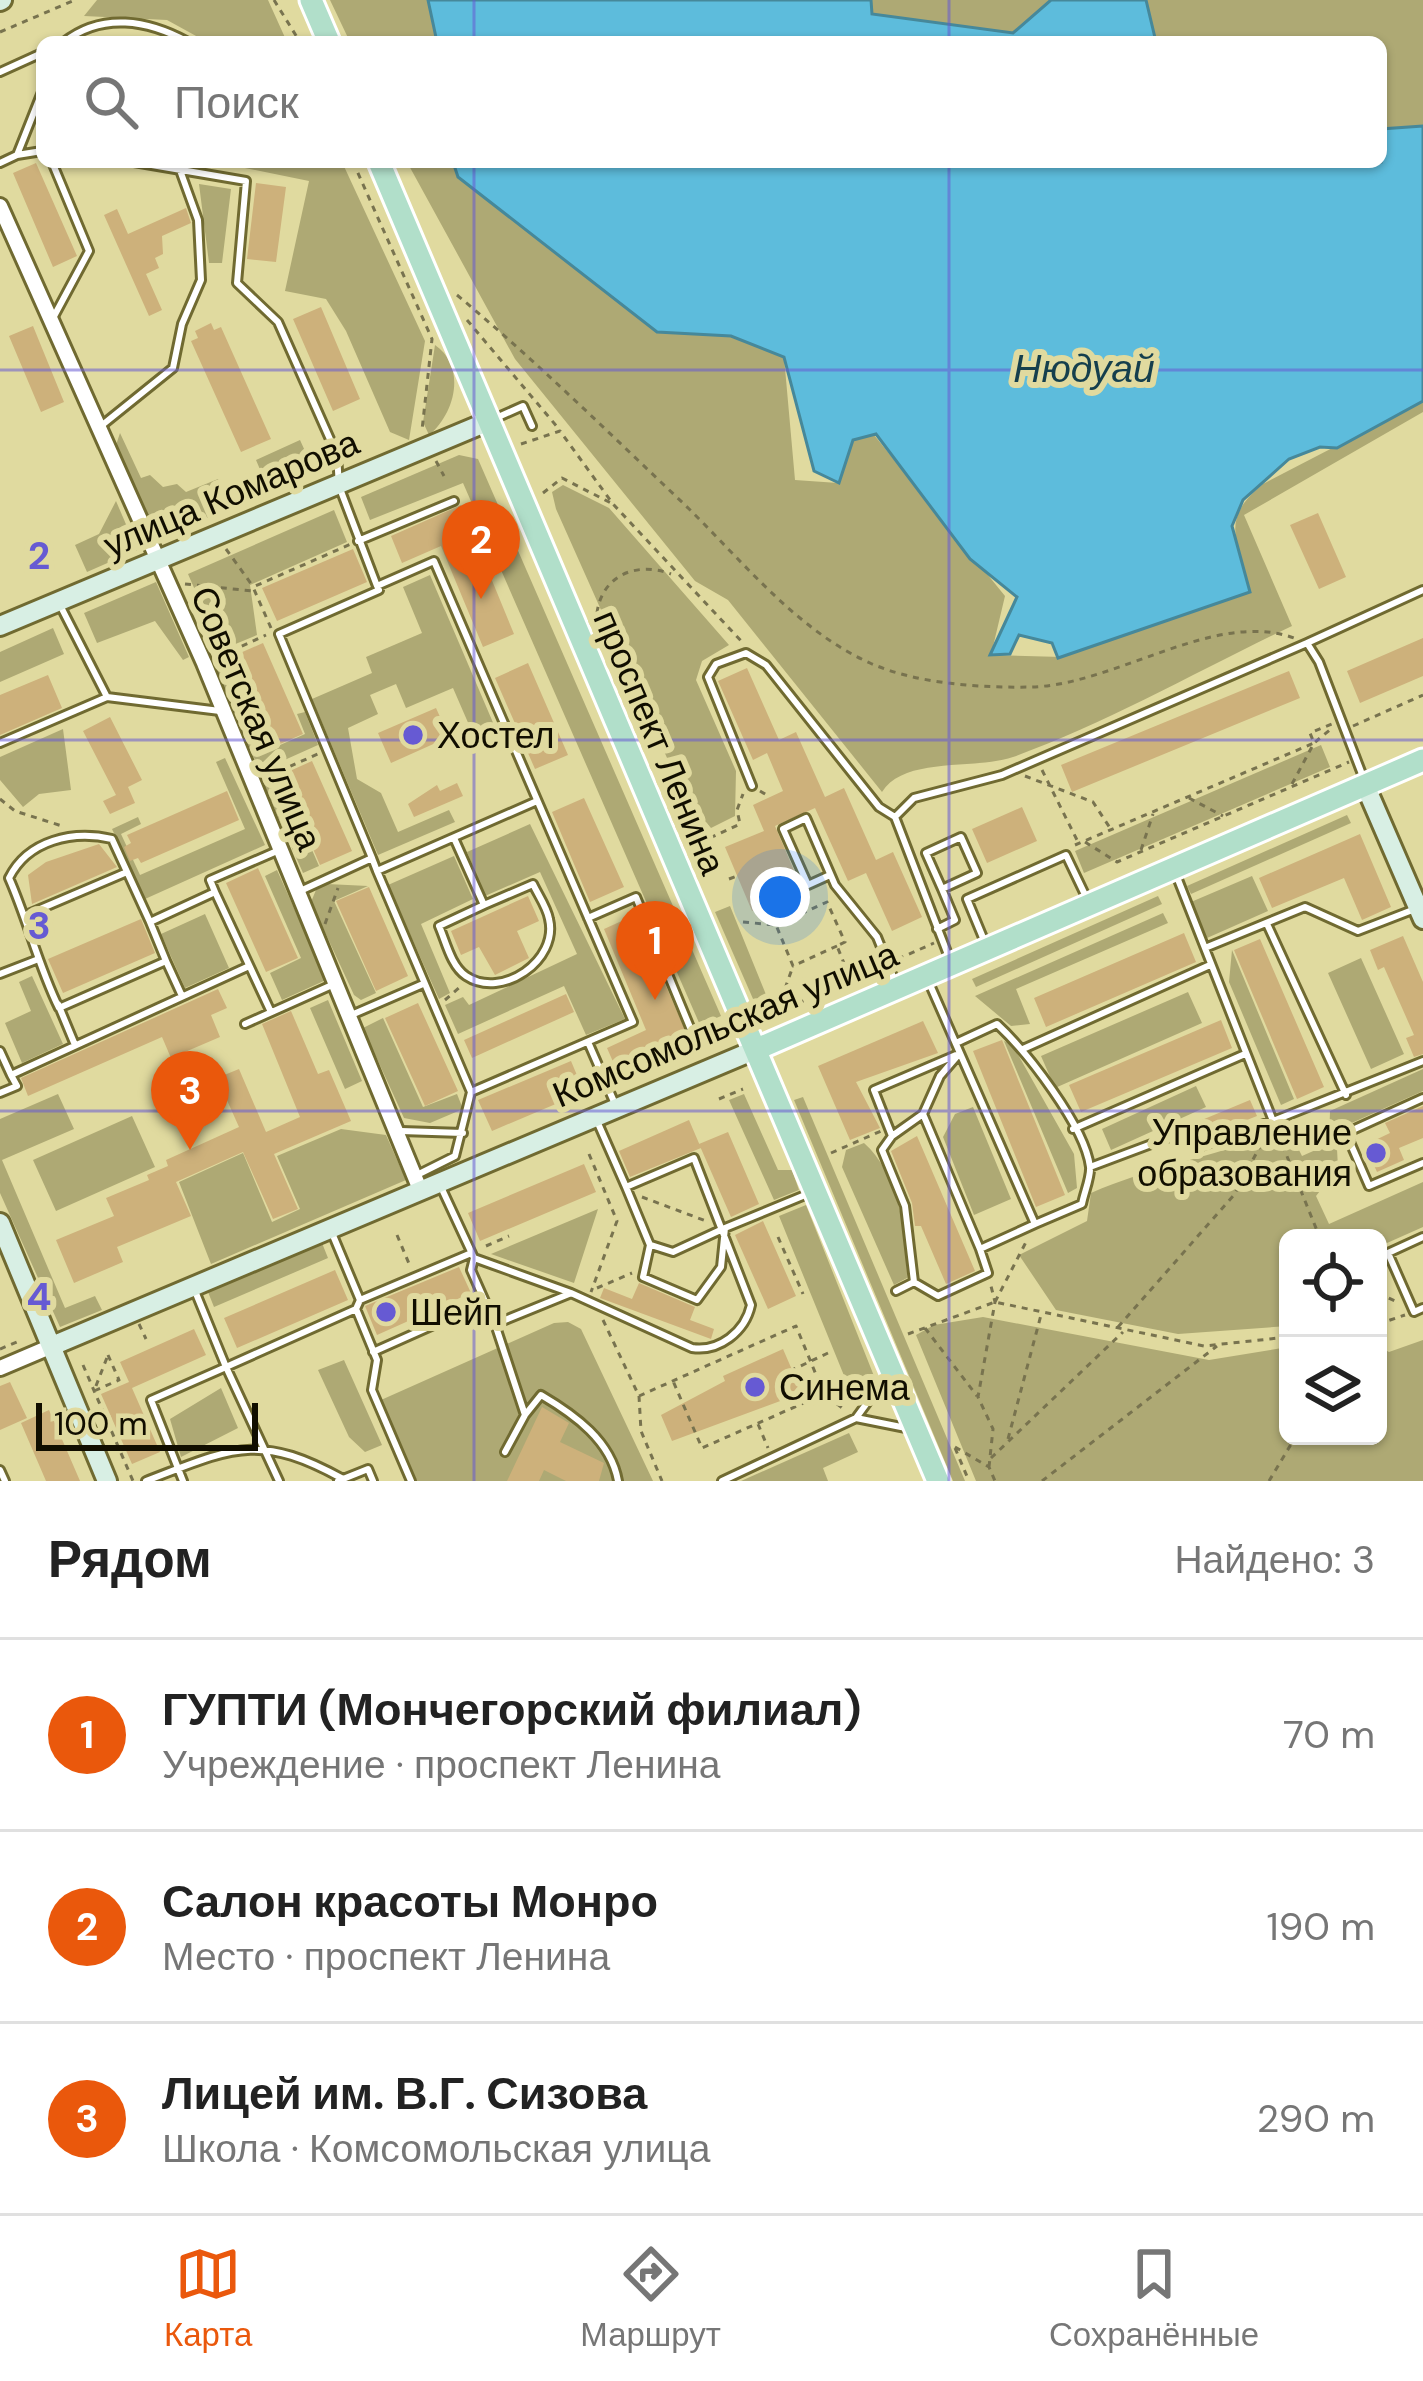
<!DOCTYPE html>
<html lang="ru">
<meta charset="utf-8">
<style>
body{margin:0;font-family:"DM Sans",sans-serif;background:#f6f6f6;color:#222}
.controls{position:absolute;right:36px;bottom:36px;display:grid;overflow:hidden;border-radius:18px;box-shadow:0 3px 9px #0004}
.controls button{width:108px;height:108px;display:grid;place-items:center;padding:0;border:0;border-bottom:3px solid #e0e0e0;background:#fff;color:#222;font:60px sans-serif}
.scale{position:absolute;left:36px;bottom:30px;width:222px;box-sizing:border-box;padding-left:12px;border:6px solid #110e00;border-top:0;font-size:33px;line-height:42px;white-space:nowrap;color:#110e00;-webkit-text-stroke:9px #e0da9f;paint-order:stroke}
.you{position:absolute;left:780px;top:897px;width:42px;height:42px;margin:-30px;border:9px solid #fff;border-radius:50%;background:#1a73e8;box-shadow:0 0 0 18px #1a73e833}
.badge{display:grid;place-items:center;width:78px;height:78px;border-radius:50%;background:#ea580c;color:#fff;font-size:39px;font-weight:700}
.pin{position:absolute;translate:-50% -99px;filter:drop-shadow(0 3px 6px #0008)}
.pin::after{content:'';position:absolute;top:63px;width:42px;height:36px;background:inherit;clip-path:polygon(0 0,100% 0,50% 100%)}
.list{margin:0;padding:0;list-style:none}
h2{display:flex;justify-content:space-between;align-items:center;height:156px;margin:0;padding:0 48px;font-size:51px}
h2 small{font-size:39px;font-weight:400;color:#767676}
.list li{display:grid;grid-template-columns:78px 1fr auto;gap:36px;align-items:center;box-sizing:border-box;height:192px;padding:0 48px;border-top:3px solid #e0e0e0}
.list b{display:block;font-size:45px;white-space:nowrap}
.list p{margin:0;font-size:39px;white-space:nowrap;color:#767676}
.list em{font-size:39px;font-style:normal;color:#767676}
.icon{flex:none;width:66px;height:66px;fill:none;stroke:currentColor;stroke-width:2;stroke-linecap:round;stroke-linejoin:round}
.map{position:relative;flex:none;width:1423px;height:1481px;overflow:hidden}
.search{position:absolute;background:#fff;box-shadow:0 3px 9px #0004;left:36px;right:36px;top:36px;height:132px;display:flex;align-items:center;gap:30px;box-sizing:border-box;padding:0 42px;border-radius:18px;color:#767676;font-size:45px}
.sheet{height:732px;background:#fff}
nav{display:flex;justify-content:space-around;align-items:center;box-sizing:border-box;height:168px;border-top:3px solid #e0e0e0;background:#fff;font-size:33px;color:#767676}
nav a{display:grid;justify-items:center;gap:6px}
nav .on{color:#ea580c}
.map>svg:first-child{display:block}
</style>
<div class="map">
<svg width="1423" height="1481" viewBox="0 0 1423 1481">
<rect width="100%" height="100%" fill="#e0da9f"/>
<path fill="#aea974" d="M97,0H268L287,42H207L167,20L84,16Z
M330,0H428L437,42H350Z
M871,0H1051L1013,33L871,14Z
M1146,0H1423V126L1381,129V42H1156Z
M342,162L425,341L409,440L390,432L346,331L326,299L285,291L309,181L225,164Z
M407,162H453L458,177L657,332L731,336L784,357L795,480L838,483L852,440L874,435L1005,596L991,655L1062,657L1250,592C1241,543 1216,522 1263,484L1423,401V412L1244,515L1292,626C1201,669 1106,724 1013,757C977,770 904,756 882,792L728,600L695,581L515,359Z
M199,184L231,189L222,263H209Z
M435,345C467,367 455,414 429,435L423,422Z
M120,433L141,478L150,475L163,487L177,484L186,492L218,479L230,508L157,539L115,448Z
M300,440L315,473L270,493L256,460Z
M459,455L478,459L721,1016L700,1025L463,483L370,520L361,497Z
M563,485L609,508L729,645L702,661L696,680L736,771L735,816L711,828L684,796L556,509L552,492Z
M116,501L137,550L87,572L75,545L99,534Z
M334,510L347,542L250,585L257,635L221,650L188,574Z
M430,575L497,732L476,741L453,688L406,708L396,684L370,695L378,714L348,728L357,779L381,793L398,832L449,810L455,822L378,855L312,699L372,673L366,657L422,633L403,587Z
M156,582L189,657L183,660L155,621L97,643L84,613Z
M53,628L64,654L0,682V652Z
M229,657L271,749L305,734L297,714L305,712L318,745L260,771L212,665Z
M63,729L71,790L39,794L23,807L0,780V757Z
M1321,745L1330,767L1084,873L1075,851Z
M225,758L265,845L145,899L112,829L138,817L141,824L121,834L140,875L245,829L216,762Z
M280,776L319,866L303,873L263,783Z
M1347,815L1351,823L1191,894L1187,886Z
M530,824L625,1019L586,1035L564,986L458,1034L445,1005L463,997L469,1005L577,954L540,872L485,896L467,852Z
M454,856L473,899L421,924L450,993L439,999L388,885Z
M277,870L326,980L282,1000L270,973L301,958L265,876Z
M1252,876L1268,911L1207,938L1191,902Z
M327,884L368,886L334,901L376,993L361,1000L354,995L311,902L316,890Z
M1158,896L1162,904L976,987L972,979Z
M730,906L769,1002L757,1008L715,912Z
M1163,913L1168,923L1016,989L1030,1024L1011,1026L975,996Z
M205,914L229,968L185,988L161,934Z
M1232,950L1294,1099L1281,1105L1229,982Z
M1361,958L1404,1054L1371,1069L1328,973Z
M32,976L63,1044L22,1063L5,1023L31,1011L19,982Z
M1188,992L1202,1023L1055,1088L1041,1056Z
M328,1000L362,1081L345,1089L310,1008Z
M383,1018L423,1107L457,1094L463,1109L430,1123L404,1118L363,1028Z
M1004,1041L1012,1044L1074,1154L1077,1188L1068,1193Z
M1423,1069V1091L1336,1130L1338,1168L1316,1196L1329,1224L1423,1182V1227L1378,1247V1238H1288V1326L1178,1334L1056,1310L1019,1255L1087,1221L1091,1193C1155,1165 1223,1155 1288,1128L1302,1156L1329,1144L1330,1111Z
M1196,1086L1206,1107L1111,1150L1102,1129Z
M58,1094L74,1129L2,1160L65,1308L95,1296L102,1310L60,1327L0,1193V1119Z
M744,1094L778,1170H792L799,1190L774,1200L729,1100Z
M803,1097L965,1481H953L794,1100Z
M973,1107L1011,1199L974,1215L943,1137L955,1114Z
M132,1116L155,1167L56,1211L33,1160Z
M341,1129L386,1135L406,1180L211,1264L179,1182L243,1153L272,1222L300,1209L277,1156Z
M864,1143C899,1174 907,1234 907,1278L894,1285L842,1167L846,1150Z
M806,1205L874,1376L856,1405L779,1216Z
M598,1209L574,1283L491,1254Z
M322,1243L328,1258L214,1307L208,1292Z
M983,1317L1209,1360L1288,1347V1436H1378V1346L1389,1352L1423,1340V1481H976L916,1335L934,1325Z
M568,1322L581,1329L653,1481H417L381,1400L554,1323Z
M344,1360L382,1445L365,1452L349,1437L318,1370Z
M221,1388L238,1428L181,1457L170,1419Z
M849,1433L858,1452L823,1468L828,1481H741Z"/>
<path fill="#5dbcdc" stroke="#46889a" stroke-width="3" d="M428,0H871L872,14L1013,33L1051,0H1146L1156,42H437Z
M1423,126V401L1337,448L1320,447L1289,459L1243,500L1232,526L1250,592L1058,658L1052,643L1019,635L1010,654L990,655L1017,597L970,559L876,434L853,440L839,483L814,471L784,357L731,336L657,332L458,177L453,162H1381V129Z"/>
<path fill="#cdb17b" d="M36,163L77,256L53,267L13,173Z
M256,183L286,187L276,262L247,259Z
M186,208L191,223L162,236L163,254L155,258L159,268L146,274L162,310L149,316L104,215L117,209L128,234Z
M321,307L360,399L333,411L293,319Z
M211,323L214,330L221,327L271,439L241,452L191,341L198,338L195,331Z
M33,326L64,402L41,412L9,336Z
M461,505L514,634L483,647L441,546L402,563L391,536Z
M1318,513L1346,577L1319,589L1290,525Z
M353,549L367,582L277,621L262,588Z
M1423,638V676L1360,703L1347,671Z
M263,643L303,734L271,748L231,657Z
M528,663L568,755L535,769L495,678Z
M747,668L779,740L796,732L825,797L844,788L876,860L893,852L922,917L892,931L866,873L848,881L815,808L775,826L796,875L785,881L791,894L752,911L725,847L764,831L753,805L783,791L767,753L753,760L718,681Z
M1289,671L1300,698L1072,792L1061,765Z
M48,675L62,708L0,735V695Z
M436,708L449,737L391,763L378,733Z
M110,717L142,780L128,787L135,803L110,814L103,801L116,795L83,731Z
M312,761L352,851L320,865L281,775Z
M457,783L463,796L414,817L408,804L437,785L440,791Z
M227,791L239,820L141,863L138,858L130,861L124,847L131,843L127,835Z
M584,798L624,887L590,902L552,812Z
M1022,807L1037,841L987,863L972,829Z
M1360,834L1391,907L1362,920L1344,878L1272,908L1259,878Z
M99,844L117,867L32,904L28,875L46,862Z
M258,868L298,958L266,972L226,883Z
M369,887L408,976L376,991L336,901Z
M528,896L539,921L517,931L529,958L495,975L479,947L461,955L451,931Z
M635,915L693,1048L621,1080L607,1048L646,1030L604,929Z
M141,919L155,953L63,993L48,959Z
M1184,933L1196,962L1046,1027L1034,998Z
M1403,936L1423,982V1054L1414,1057L1406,1038L1414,1035L1384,967L1378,970L1370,950Z
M1260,939L1324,1087L1297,1099L1234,950Z
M218,989L227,1008L211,1015L220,1037L171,1058L162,1037L28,1096L21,1078Z
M566,994L574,1012L472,1058L464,1040Z
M418,1003L458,1091L425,1106L385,1018Z
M291,1011L318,1074L329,1070L351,1121L274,1154L298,1209L273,1219L243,1152L176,1182L191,1216L117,1247L123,1262L74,1283L56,1240L114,1216L106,1198L149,1180L147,1175L168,1166L166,1160L239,1127L217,1078L239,1069L266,1132L300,1117L262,1024Z
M1221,1020L1232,1048L1081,1112L1069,1085Z
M923,1021L938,1053L856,1082L880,1128L850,1140L818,1066Z
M1002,1040L1065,1195L1036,1207L973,1051Z
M571,1061L584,1092L492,1131L478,1100Z
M1250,1100L1257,1116L1204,1137L1197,1122Z
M1423,1106V1138L1399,1148L1404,1160L1377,1172L1365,1145L1390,1133L1385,1123Z
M689,1120L701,1148L630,1177L619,1151Z
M728,1132L759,1204L731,1217L699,1144Z
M917,1136L975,1271L946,1284L921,1226H915L912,1203L891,1151Z
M584,1164L596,1192L480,1241L468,1213Z
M763,1221L796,1296L768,1309L735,1235Z
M459,1267L471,1293L377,1335L365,1306Z
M335,1270L348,1300L237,1348L224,1318Z
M639,1283L695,1307L690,1320L714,1329L711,1339L600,1298L604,1288L632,1299Z
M194,1329L206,1355L132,1388L160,1452L132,1464L101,1394L129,1382L120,1362Z
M783,1349L802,1393L672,1441L661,1415L725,1381L723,1376Z
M10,1382L27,1418L0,1430V1386Z
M542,1407L569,1423L560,1442L604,1463L599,1481H566L544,1470L539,1481H507Z
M49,1410L58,1430L80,1481H46L21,1423Z"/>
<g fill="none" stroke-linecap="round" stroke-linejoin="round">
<defs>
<path id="lane" d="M64,42C102,12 148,20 188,42
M0,72L42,53
M17,155L42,151
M134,162L246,181L237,283L278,322L337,455L339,486L377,586L434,561L633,1022L471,1092
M0,163L17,155L42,92
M52,320L89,251L52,162
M496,418L523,406L532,426
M101,426L173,368L182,324L201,280L198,220L177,162
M358,541L454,501
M61,607L107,697L220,711
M1307,643L1423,590
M0,743L107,697
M752,786L708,677L716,664L746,653L766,665L879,807L895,817
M961,837L977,873L942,889L926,853Z
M454,838L484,905L533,884C538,895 547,907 549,919C559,960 502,1000 466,976C451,966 446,942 439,926L484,905
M372,858L279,634L379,590
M377,871L471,1092L455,1156L417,1175
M1175,872L1273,1121L1423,1061
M830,875L808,885L783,829L806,818L835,885L877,937L896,984
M215,892L270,1010
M298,892L372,858L377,871L537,801
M26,915L127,872
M588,918L636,897L694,1037
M150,922L112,839C73,830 28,840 9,878C28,921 38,965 59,1008L166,961L150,922L215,892L210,880L277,851
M1267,924L1346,1095
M937,929L955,920L942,889
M986,945L967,899L1066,855L1088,901
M1205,948L1305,907L1358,931L1415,909
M950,960L895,817L914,798L1002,775L1307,643L1319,662L1365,782
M166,961L182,996
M0,974L36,960
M927,978L1035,1224L1082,1204C1084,1193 1091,1177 1090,1167C1085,1126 1026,1051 997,1024L956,1043
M58,1004L75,1045
M349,1016L423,984
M245,1024L332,985
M588,1042L615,1104
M1023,1049L1210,965
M0,1051L11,1075
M959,1054L940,1076L923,1114L980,1249L1035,1224
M0,1093L17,1086L11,1075L247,967
M1423,1098L1346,1133L1369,1186L1423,1163
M923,1114L892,1136L874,1090L956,1055
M1073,1129L1245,1054
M401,1131L463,1133
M892,1136L882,1150L905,1206L914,1282L938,1296L988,1273L980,1249
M1090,1167L1178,1134L1195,1148L1273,1121
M441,1187L474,1258L571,1293L692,1348C719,1352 745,1332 751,1305L694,1158L626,1187L597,1121
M626,1187L650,1245L643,1277L697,1300L721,1267L725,1228L810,1193
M332,1233L360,1300L356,1309L377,1360L372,1390L411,1481
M1423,1237L1388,1253L1414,1312L1423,1308
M651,1245L673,1252L725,1228
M474,1258L471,1270L495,1324L569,1294
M896,1291L914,1282
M360,1300L469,1254
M495,1324L525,1415L541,1395C575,1415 611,1441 618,1481
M373,1352L485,1302
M856,1418L911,1429
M505,1452L525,1415
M0,1470L5,1481
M146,1481C232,1448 258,1432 343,1479
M183,1481L151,1400L226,1367L195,1291
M279,1481L226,1367L356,1309
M338,1481L368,1469L373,1481
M722,1481L856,1418L886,1377"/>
<path id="street" d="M0,206L204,663L421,1192
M0,1368L52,1346"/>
<path id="secondary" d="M0,1L2,0
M0,626L487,422
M1365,785L1423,919
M0,1223L107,1481
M52,1346L757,1049"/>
<path id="primary" d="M311,0L329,42
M379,162L938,1481
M757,1049L1423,760"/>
</defs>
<use href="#lane" stroke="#706a31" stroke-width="12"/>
<use href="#street" stroke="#706a31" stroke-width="20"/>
<use href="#secondary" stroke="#706a31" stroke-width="24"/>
<use href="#primary" stroke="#fff" stroke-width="27"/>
<path stroke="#78734f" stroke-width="3" stroke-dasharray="6 6" stroke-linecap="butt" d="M274,0L300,42
M0,32L75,0
M353,162L432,339L422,430
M457,295C536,361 609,433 684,504C741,559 796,630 870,663C917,684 981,688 1031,687C1116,685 1215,609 1294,638
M467,320L559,429
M521,444L560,431L613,504L743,643
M436,461L444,476
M543,493L562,478L611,503
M226,549L252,585
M185,584L253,591
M597,613C602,575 637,561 671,574
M271,628L253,587L351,544
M220,656L266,635
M1353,726L1423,695
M1042,770L1078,842
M268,776L320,753
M1025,776L1093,802L1110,828
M1292,784L1314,743L1331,729
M760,791L770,797
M1189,798L1223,816
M0,799L15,811L65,827
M710,838L740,824L737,810L743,794
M1085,842L1117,862L1349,762
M1075,845L1314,743L1310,733L1334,723
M1141,850L1153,814
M729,879L737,876
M743,922L775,925
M325,924L338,888
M837,946L793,966L776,925L827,902L845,942L837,946L850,978
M898,959L934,943
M445,1000L460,987
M777,1011L792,969
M776,1013L879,967
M703,1033L718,1027
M719,1099L743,1089
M1278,1134L1320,1238
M831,1153L881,1131
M589,1154L617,1221L591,1292
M642,1197L706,1221
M397,1235L410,1266
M778,1237L803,1294
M486,1246L509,1236
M597,1288L632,1273
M1378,1293L1397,1302
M995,1302L1026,1242
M603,1320L639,1396L641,1431L662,1481
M139,1324L146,1339
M1378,1324L1405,1315
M1118,1327L1234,1195L1265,1137
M925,1328L977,1396
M908,1334L995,1302L1204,1346L1288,1337
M0,1349L17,1342
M828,1353L792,1370L845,1410
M108,1355L119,1380L94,1391Z
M83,1365L133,1481
M639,1396L796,1326L824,1394L702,1448L673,1381
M758,1424L768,1448
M1008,1439L1041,1315
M955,1447L989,1467L995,1481
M955,1448L969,1481
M991,1458L1123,1332
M989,1467L993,1429L978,1397L995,1302L990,1282
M1042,1481L1217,1346
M1269,1481L1296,1436"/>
<use href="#lane" stroke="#fff" stroke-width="6"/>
<use href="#street" stroke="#fff" stroke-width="14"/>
<use href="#secondary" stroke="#d8efe4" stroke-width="18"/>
<use href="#primary" stroke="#b1dfca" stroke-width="21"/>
</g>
<path fill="none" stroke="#665ad3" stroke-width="3" stroke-opacity="0.55" d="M474,0V42M949,0V42M474,162V1481M949,162V1481M0,370H1423M0,740H1423M0,1111H1423"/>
<g fill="#665ad3" stroke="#e0da9f" stroke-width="4.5">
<circle cx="413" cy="735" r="12"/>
<circle cx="1376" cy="1153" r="12"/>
<circle cx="386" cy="1312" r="12"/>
<circle cx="755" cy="1387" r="12"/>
</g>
<g text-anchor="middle" stroke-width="12" stroke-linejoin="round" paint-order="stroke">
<g font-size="36" fill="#110e00" stroke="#e0da9f">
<text transform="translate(231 493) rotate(-23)" y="13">улица Комарова</text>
<text transform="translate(257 718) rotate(67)" y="13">Советская улица</text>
<text transform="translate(660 742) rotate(67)" y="13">проспект Ленина</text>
<text transform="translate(725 1024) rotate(-23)" y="13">Комсомольская улица</text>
</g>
<g font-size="36" fill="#110e00" stroke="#e0da9f" text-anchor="start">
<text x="437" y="748">Хостел</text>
<text x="1352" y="1145" text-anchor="end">Управление<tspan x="1352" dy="41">образования</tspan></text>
<text x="410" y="1325">Шейп</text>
<text x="779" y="1400">Синема</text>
</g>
<g font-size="39" font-style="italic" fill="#153f4d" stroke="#e0da9f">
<text x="1084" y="382">Нюдуай</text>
</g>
</g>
<g font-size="39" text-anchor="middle" font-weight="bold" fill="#665ad3" stroke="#e0da9f" stroke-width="12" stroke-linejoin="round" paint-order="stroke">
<text x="39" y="569">2</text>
<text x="39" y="939">3</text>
<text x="39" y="1310">4</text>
</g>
</svg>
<div class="controls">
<button><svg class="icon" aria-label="locate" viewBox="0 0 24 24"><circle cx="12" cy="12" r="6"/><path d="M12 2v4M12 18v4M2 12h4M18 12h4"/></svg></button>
<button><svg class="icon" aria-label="layers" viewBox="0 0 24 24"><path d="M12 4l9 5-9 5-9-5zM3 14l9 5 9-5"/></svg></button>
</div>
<div class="scale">100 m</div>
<div class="you"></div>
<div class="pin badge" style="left:655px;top:1000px">1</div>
<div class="pin badge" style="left:481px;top:599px">2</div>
<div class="pin badge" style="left:190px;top:1150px">3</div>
<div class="search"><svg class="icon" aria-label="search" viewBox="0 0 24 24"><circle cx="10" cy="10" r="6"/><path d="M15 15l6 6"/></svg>Поиск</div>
</div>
<section class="sheet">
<h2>Рядом<small>Найдено: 3</small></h2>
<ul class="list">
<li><span class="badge">1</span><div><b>ГУПТИ (Мончегорский филиал)</b><p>Учреждение · проспект Ленина</p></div><em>70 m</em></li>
<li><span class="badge">2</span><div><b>Салон красоты Монро</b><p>Место · проспект Ленина</p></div><em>190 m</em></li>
<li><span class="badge">3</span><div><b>Лицей им. В.Г. Сизова</b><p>Школа · Комсомольская улица</p></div><em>290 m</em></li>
</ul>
</section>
<nav>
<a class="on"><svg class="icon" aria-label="map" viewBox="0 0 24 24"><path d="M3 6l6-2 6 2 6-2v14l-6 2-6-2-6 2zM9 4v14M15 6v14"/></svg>Карта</a>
<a><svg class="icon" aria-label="directions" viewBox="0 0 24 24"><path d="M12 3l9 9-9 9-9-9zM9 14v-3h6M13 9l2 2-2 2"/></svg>Маршрут</a>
<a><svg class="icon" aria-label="saved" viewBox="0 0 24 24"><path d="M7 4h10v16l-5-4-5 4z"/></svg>Сохранённые</a>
</nav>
